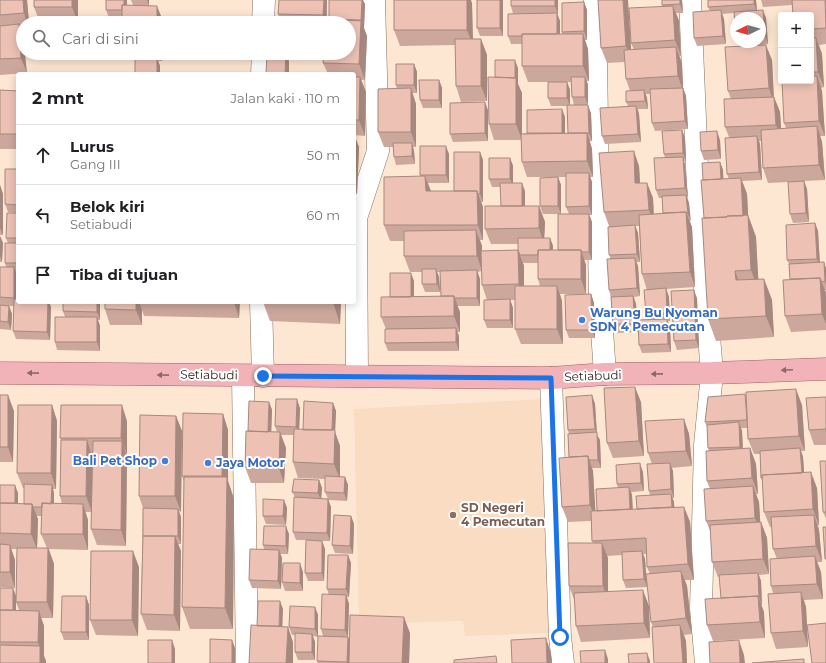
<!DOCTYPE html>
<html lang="id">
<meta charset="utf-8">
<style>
body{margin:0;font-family:Montserrat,sans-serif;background:#f2f2f2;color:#202124}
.controls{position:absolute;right:12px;top:12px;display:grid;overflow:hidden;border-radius:4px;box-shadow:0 2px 10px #0003}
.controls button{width:36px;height:36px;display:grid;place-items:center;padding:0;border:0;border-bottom:1px solid #e0e0e0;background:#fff;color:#202124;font:20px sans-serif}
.compass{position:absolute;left:730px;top:12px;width:36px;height:36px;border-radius:50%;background:#fff;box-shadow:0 2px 10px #0003;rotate:265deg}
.stop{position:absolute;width:12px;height:12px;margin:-9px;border:3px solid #1a73e8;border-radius:50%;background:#fff}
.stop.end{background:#1a73e8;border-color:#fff;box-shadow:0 1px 4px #0008}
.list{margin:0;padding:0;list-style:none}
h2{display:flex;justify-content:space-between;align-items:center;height:52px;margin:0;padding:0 16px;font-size:17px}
h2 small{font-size:13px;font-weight:400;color:#757577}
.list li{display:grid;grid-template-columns:26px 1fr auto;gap:12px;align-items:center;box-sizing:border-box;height:60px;padding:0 16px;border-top:1px solid #e0e0e0}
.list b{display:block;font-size:15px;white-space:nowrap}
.list p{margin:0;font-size:13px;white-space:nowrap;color:#757577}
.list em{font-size:13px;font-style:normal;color:#757577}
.icon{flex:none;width:22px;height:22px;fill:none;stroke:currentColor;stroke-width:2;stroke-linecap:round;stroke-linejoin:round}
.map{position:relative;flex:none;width:826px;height:663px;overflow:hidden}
.search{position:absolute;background:#fff;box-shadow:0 2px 10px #0003;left:16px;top:16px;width:340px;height:44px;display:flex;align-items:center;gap:10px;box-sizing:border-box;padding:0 14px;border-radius:22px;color:#757577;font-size:15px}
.panel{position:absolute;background:#fff;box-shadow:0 2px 10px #0003;left:16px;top:72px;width:340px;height:232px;border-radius:4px}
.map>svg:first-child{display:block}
</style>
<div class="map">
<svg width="826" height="663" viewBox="0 0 826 663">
<rect width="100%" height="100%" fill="#fee7d2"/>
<path fill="#f9dcc1" d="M544,399L554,633L465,636L463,621L359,624L354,409Z"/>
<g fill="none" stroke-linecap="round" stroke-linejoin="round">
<defs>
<path id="street" d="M595,0L600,302L605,374
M690,0L699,214L712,373L705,445L701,609L706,663
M263,23L264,0
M262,74L263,53
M261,302L263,376
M357,375L356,218L378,151L374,0
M243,376L247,663
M551,378L560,637L563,663"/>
<path id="primary" d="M0,373L551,378L605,374L712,373L826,369"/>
</defs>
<use href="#street" stroke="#84705d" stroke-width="23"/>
<use href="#primary" stroke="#a35e60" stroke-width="23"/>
<use href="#street" stroke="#fff" stroke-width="22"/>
<use href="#primary" stroke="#f1b3b8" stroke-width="22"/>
</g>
<path fill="#cca79c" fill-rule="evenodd" d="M0,0H27L29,23H23V29H21L23,36V53L27,73L0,75Z
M34,0H78V23H40L34,7Z
M127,0V5L163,21V23H122V18H109L106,10Z
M131,0H149V6L133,5Z
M279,0H327V19H329L365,4L364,28L367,36L365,80H361L366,92L365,136L354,135L359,147L357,194H354V74H328L323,63L324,57L294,56L293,53H349V23H292V22H281L278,14Z
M477,0H503V36H480L477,28Z
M511,0H558V14H557L560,21V34H562V32L584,2L587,10V40H585L588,49L589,81H587L588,85V105H574L572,97L571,82H528L522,66V44H511L508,36L513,14L511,6Z
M598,0L631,50H634L631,43L662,7V5L682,0L683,13H676L679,21L681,56H679L682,63L683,88L686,96L688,129L655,131L652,123L651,94H646L647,98L648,109H638L639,114L641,142L605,144L602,136L628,106L626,102L630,91L626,79L625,62L607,63L601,48Z
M756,0L757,10L766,18L768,44L763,45L772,60L774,97L780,112L781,128H786L784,123L811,81V15L792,5L763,7L761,0H826V44L819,45L822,54L824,87L821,88L822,91L825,136H820L822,142L825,180L804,181L807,189L809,222L793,223L790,214L788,182L768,183L763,168L761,141H759L760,144L762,180L742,181L747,194L748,215L756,237L758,279H764L772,300L774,337L716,341L708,319L704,218L703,180L720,162L723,170V179H729L727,174L729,137L725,127L731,99L728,91L739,46L737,42H760V18H736V39L734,13L722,14L724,19L726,44L697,46L694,38L710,11L708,7Z
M472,3L473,39H481L487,55V101L461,102L456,86V45L400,46L394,30Z
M125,53H162V61H158L160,66L135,60H127Z
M414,64L417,72V93H412L416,104V147H413L414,151L415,164L396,165L394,157L393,147H384L378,132L397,89L396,85Z
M518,68V84L522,93V134L527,133L565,117V133H568L567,106H551L548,98L567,82L570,90V105L591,113L592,141H590L592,149L593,177H590L592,182V215H589L592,222V260H584L586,265V294H560L562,301L563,344H521L515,329V300H510L513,308V328H487L484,320L487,300L482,285V271L477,272L480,279V306H457L460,312V332H457L459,336V351H388L385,343L386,329L381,317L390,297L414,281V296H441L440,272H437L439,277L440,292H425L422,284V272H410L404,256V241H390L384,225L421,177L420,175L449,154V183H428L431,191H454L480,152L483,160V202H481L483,207V240H480L482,246V251L518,250V244H491L485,229L501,206V187H492L489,179L510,158L513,166V183L525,191V206H539L545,222L544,238H550L553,246V250H558V214H543L540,206L558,177L561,185V214H569L566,207V177H527L522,162L521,140H494L489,124L495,77ZM523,263H538V279L540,286H524V266Z
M439,80L442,88V108H423L420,100Z
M0,90L18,91V149H0Z
M488,110V141L453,142L450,134Z
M682,130L685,138L686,161H684L685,165L688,197H687L689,203L690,222L692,227L695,287L666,289L669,297L670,321H668L670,327L671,352L642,353L639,345L648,320L646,314L647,290L642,274L639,226H635L638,233L640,262H636L638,266L640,296L634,297L636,304L638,332L616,333L613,324L611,297L609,290L611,259L609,255V226L604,212L639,166L640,183H647L653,198L654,214L663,213L662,198H659L656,190L665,158L664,154Z
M720,140L721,159L704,160L701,151Z
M18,169V213L8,212L5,204Z
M0,185L3,194V235H0Z
M18,213V272H16L17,275V299L18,302H61L49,303L51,307L50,340L16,339L13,331L14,306H9L12,314L11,330L0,329V267H6L5,263L8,243L6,238Z
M815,223L818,231L820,262L826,268V290H825L826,293V330L791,332L785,316L790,279L789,264L787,260Z
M0,236L3,243L2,262H0Z
M591,294L594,303L595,338H569L566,330Z
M697,298L699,348L677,350L674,341Z
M100,302V320H98L100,326V351L57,350L55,342L65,317L63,311Z
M105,302H240L239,318L144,316L142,310V325H110L105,309Z
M263,302H341L340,324L270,321Z
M0,395L14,411L13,462H0Z
M592,395L595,404L597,435L600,440L601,468H592L593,471L595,511H597L618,488L617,484L643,472L644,491L631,492L632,495L633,509H637L650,495L649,491L652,464L648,453L684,419L689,434L692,466L671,468L673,471L674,498H672L674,502V507H684L690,522L694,580H685L687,586L692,634L684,635L686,641L687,663H654L653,627L651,622L650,574L647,567V554H643L645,559L647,587L626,588L623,580L622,555L607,556L608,558V592L649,606L650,638L581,642L576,626L575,602L569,586L593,543L592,541L591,521L568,522L562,507L569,457V434L568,430Z
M826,397V445H814L809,430Z
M269,402L272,410L271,432H277L275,426L300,408L299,429L303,430L333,403L336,411L335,432L340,446V477H345L348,485L347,501L328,500L331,507L330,541H322L325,549L324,581H308L305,573L306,540H296L293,532L295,497L292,492L319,480L322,488L321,499H328L325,492V479L298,478L293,462L294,435H281L286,448L284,483H251L245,467L248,431Z
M641,402L644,456L613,458L607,443Z
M52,405L57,421L56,489H53L54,493V504H62L60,496L61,440L60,438L127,421V454H126L127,457L126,546L97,545L91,529L92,512H85L88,520V550L49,549L54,564L53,618H41L44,626V656L46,661L0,663V588L16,596L17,549H11L15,560V588L0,587V485L18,493V504H24V488H23L17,473ZM36,516H42L41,534L47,548H37L38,519ZM16,602L19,610H16Z
M802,405L805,451H801L803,457L804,473L817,488L819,525H818L819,530L822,562H817L821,572L823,599L804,600L806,607L808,647L776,649L771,633L773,593L771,586L777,559L773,549L772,527H770L764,512L763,482L761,478L760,454H754L748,439V428H741L742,431L743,449L750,448L756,464L758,494H756L759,502L760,522H761L767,538L769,574L759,575L761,581L762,605H761L764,612L765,638L713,641L707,625L721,598L719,577H718L712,562L711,533L706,521L710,489L707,481L709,451L708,448L707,427L705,422Z
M223,414L228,430V481L234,499L233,629H190L182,607L184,482L182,476Z
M176,416L182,431L181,512L179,511L181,517V544H178L181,551L180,631L147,630L141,614L143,508L139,496Z
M826,461V519L823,512Z
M284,500L287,508L286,525L266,524L263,516Z
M351,516L354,524L353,554L335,553L332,545Z
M289,534L288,554H280L282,558L281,589L252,588L249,580L264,549L263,545Z
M348,555L351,563L349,597H347L349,604L348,637L350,641L410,633L409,663H318L317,661L323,636L321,629L329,595L327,589Z
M139,567L138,636L96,635L90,620Z
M303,572V591H285L282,582Z
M86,596L89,605V640H64L61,632Z
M315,607L318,615V637L313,636L315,642V660H298L295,652V635H292L289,627Z"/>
<path fill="#a6887f" d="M23,0H27L29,23H27L24,13Z
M72,0H78V23L72,7Z
M124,0H127V18L124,10Z
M147,0H149V6Z
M324,0H327V2L326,23L323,15Z
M362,0H363L365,4L364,28L367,36L365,80L359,64Z
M467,0H471L472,3L473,45L467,30Z
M500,0H503V36L500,28Z
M555,0H558V14L555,6Z
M623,0H628L632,62L626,46Z
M680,0H682L683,13L680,4Z
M754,0H756L757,12L754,4Z
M584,2L587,10V40L584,31Z
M157,6L163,21V23H157Z
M673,6L679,21L681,56L675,40Z
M721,10L724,19L726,44L723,36Z
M763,10L766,18L768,44L765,36Z
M557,13L560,21V44L557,35Z
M19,24L23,36V53H25L27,73L21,58Z
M583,34L588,49L589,81L583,66Z
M816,38L822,54L824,87L818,72Z
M481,39L487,55V101L481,86Z
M766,45L772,60L774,104L769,88Z
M676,47L682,63L683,88L686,96L688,129L685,121L683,91L678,76Z
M159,53H162V61Z
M286,53L289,61V74H285Z
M157,58L160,66V74H157Z
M515,60L518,68V84L522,93V140L516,124Z
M414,64L417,72V93L414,85Z
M817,76L822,91L825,136L819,121Z
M360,77L366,92L365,136L359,120Z
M585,77L588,85V105L585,97Z
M439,80L442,88V108L439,100Z
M567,82L570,90V106L567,98Z
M411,88L416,104V147L411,132Z
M644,90L647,98L648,109L645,101Z
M774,97L780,112L782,140L776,125Z
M485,102L488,110V141L485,133Z
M588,105L591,113L592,141L589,133Z
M636,106L639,114L641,142L638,134Z
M562,109L565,117V142L562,134Z
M817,126L822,142L825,180L819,165Z
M682,130L685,138L686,161L683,153Z
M717,131L720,140L721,159L718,150Z
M587,133L592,149L593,177L587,161Z
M354,134L359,147L357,194L354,186Z
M757,136L760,144L762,180L759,172Z
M412,143L414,151L415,164L412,156Z
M446,146L449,154V183L446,175Z
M634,151L639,166L641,199L635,183Z
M480,152L483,160V202L480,194Z
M683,157L685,165L688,197L685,188Z
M510,158L513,166V187L510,179Z
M720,162L723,170L724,190L721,182Z
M589,173L592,182V215L589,206Z
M425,176L431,192L426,191Z
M558,177L561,185V214L558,206Z
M741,178L747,194L749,232L743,217Z
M804,181L807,189L809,222L806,213Z
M522,183L525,191V219L522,211Z
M647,183L653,198L654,225L649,210Z
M0,185L3,194V235L0,228Z
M477,191L483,207V240L478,225Z
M686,195L689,203L691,222L688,214Z
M539,206L545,222L544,244L539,228Z
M686,212L692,227L695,287L690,272Z
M589,214L592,222V260L589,252Z
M748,215L756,237L759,292L751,270Z
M815,223L818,231L820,267L817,259Z
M635,225L638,233L640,262L637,254Z
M476,230L482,246V271L477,256Z
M0,236L3,243L2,262L0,256Z
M550,238L553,246L552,263L550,255Z
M518,250L524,266V300L519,284Z
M581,250L586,265V294L581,279Z
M635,258L638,266L640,296L637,288Z
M824,262L826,268V285L825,281Z
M14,267L17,275V306L14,298Z
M436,269L439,277L440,292L437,284Z
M477,270L480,279V306L477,298Z
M735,271L743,293L736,280Z
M411,273L414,281V307L411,299Z
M820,278L826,293V324L822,314Z
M764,279L772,300L774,337L766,316Z
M557,286L562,301L563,344L557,329Z
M666,288L669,297L670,321L667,313Z
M694,290L697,298L699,348L696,340Z
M591,294L594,303L595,338L592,330Z
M454,296L460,312V332L454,316Z
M633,296L636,304L638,332L635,324Z
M510,299L513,308V328L510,320Z
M48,302H49L51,307L50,340L47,332Z
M97,302H100V320L97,312Z
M136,302H139L142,310V325L136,310Z
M234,302H240L239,318Z
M333,302H341L340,324Z
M9,306L12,314L11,330L8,322Z
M97,317L100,326V351L97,342Z
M667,319L670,327L671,352L668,344Z
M456,328L459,336V351L456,342Z
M635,387L641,402L644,456L639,441Z
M796,389L802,405L805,451L799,436Z
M8,395L14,411L13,462L8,447Z
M592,395L595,404L597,435L600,440L601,468L598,460L597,434L595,429Z
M297,399L300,408L299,435L296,427Z
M269,402L272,410L271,441L268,433Z
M333,403L336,411L335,432L340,446V479L334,464L332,431Z
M52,405L57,421L56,489L51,473Z
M122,405L127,421V454L121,438Z
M223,414L228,430V481L234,499L233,629L225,608L227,488L222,476Z
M176,416L182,431L181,512L175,496Z
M684,419L689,434L692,466L686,451Z
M739,422L742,431L743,455L740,447Z
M280,432L286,448L284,483L279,468Z
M87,440L92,456V512L86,496Z
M122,441L127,457L126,546L121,530Z
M750,448L756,464L758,494L752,478Z
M800,448L803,457L805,484L802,475Z
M588,456L593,471L596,520L590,505Z
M640,463L643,472L644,491L641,483Z
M670,463L673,471L674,498L671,489Z
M811,472L817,488L819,525L813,509Z
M345,477L348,485L347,501L344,493Z
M319,480L322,488L321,501L318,493Z
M15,485L18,493V516L15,508Z
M52,485L54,493V516L51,508Z
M753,486L759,502L761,534L755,518Z
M629,487L632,495L633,519L630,511Z
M671,494L674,502L675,518L672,510Z
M328,499L331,507L330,541L327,533Z
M284,500L287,508L286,525L283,516Z
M32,504L38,519L37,549L31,534Z
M83,504L88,520V550L83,534Z
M684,507L690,522L694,580L688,564Z
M178,509L181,517V544L178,536Z
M814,515L819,530L822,562L816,546Z
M351,516L354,524L353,554L350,546Z
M761,522L767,538L769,574L763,559Z
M286,526L289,534L288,554L286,546Z
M175,536L181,551L180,631L174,615Z
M322,541L325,549L324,581L322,573Z
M602,543L608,558V601L603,586Z
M10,545L15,560V588L10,572Z
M48,548L54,564L53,618L47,602Z
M279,550L282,558L281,589L278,581Z
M133,551L139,567L138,636L132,620Z
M642,551L645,559L647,587L644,579Z
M348,555L351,563L349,597L346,589Z
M815,556L821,572L823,599L817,584Z
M300,563L303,572V591L300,583Z
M681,571L687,586L692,634L686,618Z
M758,573L761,581L762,605L759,597Z
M13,588L16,596V624L13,616Z
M643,590L649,606L650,638L644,623Z
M801,592L806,607L808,647L803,631Z
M346,595L349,604L348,637L351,645L350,663H347V662L348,637L345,630Z
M86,596L89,605V640L86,632Z
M758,596L764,612L765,638L760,622Z
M280,601L283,609L282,637L279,629Z
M315,607L318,615V637L315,629Z
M39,611L44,626V656L46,661V663H40V648L38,642Z
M404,617L410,633L409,663H402Z
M680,625L686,641L687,663H683Z
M288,627L293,642V663H286Z
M312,634L315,642V660L312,652Z
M546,638L551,653L552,663H547Z
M172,640L175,649V663H172Z
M232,640L235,648V663H232Z
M739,640L744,655L745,663H740Z
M605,650L608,659V663H605Z
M647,653L650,661V663H648Z"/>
<path fill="#edc2b5" stroke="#a6887f" d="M0,0H23L24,13L0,15Z
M34,0H72V7H34Z
M106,0H124V5H122V10H106Z
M279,0H324L323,15L278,14Z
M329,0H362L361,20L329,19Z
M394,0H467V30H394Z
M477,0H500V28H477Z
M511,0H555V6H511Z
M598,0H623L626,46L601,48Z
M662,0H680V4L662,5Z
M708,0H754V4L708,7Z
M792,0H825L826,28L811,29V15H793Z
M584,2V31L562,32V3Z
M122,5L157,6V23H122Z
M673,6L675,40L631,43L629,8Z
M721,10L723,36L694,38L693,12Z
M763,10L765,36L760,37V18H736V38L734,12Z
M557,13V34H522V36H508V14Z
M325,19L361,21L359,64L323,63L324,53H349V23H325Z
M292,20L323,21V23H292Z
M19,24L21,58L0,59V26Z
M522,34H583V66H522Z
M811,38H816L818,72H811Z
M455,39H481V86H456Z
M766,45L769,88L728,91L725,47Z
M676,47L678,76L626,79L624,50Z
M267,53H286L285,74H266Z
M135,58H157V74H135Z
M495,60H515V78L495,77Z
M396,64H414V85H396Z
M811,76H817L819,121L784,123L782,81H811Z
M354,77H360L359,120H354Z
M488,77L516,78V124H489Z
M571,77H585V97H572Z
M419,80H439V100H420Z
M548,82H567V98H548Z
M411,88V132H378V89Z
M683,88L685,121L652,123L650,89Z
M0,90L18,91V134H0Z
M644,90L645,101L626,102V91Z
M774,97L776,125L725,127L724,99Z
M485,102V133L450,134V103Z
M567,105H588L589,133H568Z
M636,106L638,134L602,136L600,108Z
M562,109V133H527V110Z
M817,126L819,165L763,168L761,130Z
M682,130L683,153L664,154L662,131Z
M717,131L718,150L701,151L700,132Z
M587,133V161L522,162L521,134Z
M757,136L759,172L727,174L725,138Z
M393,143H412V156L394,157Z
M420,146H446V175H420Z
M634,151L635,183H647L649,210L604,212L599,153Z
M454,152H480V194H478L477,191H454Z
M683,157L685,188L656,190L654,158Z
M489,158H510V179H489Z
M720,162L721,179L703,180L702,163Z
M5,169H18V205L5,204Z
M566,173H589V206L566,207Z
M425,176L426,191H477L478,225H384V177Z
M558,177V206H540V178Z
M741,178L743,216H727V217L704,218L701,180Z
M804,181L806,213L790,214L788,182Z
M500,183H522V206H501Z
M686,195L688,214L686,212L663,213L662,196Z
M485,206H539V228L485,229Z
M686,212L690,272L642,274L639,215Z
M7,213H18V238H6Z
M558,214H589V252H582L581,250H558Z
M748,215L751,270L735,271L736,280L764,279L766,316L708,319L702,218L727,217V216Z
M815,223L817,259L787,260L786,225Z
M635,225L637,254L609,255L608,227Z
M476,230L477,256H404V231Z
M518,238H550V250H538V255H520L518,250Z
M5,243H18V263H5Z
M518,250L519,284L482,285L481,251Z
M538,250H581V279H538Z
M635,258L637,288L609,290L607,259Z
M824,262L825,281L822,282L820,278L790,279L789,264Z
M0,267H14V298L0,297Z
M422,269H436L437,284H422Z
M477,270V298H454V296H441L440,271Z
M390,273H411V297H390Z
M820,278L822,314L785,316L783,280Z
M515,286H557V329H515Z
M666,288L667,313L646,314L644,290Z
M694,290L696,340L674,341L671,291Z
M591,294L592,330H566L565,295Z
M454,296V316L381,317V297Z
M633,296L635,324H613L611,297Z
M14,299H18V302H48L47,332L13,331Z
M510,299V320H484V300Z
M63,302H97V312L63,311Z
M105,302H136V310L105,309Z
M0,305L9,306L8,322L0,321Z
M55,317H97V342H55Z
M667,319L668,344L639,345L638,320Z
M456,328V342L385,343V329Z
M635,387L639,441L607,443L604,388Z
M796,389L799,436L748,439L746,392Z
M745,394L747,420L705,422L708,397Z
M0,395H8V447H0Z
M592,395L595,429L568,430L566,397Z
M826,397V429L809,430L806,398Z
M276,399H297L296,427L275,426Z
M249,401L269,402L268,432L248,431Z
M304,401L333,403L332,430H303Z
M18,405H52L51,473H17Z
M61,405H122L121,438H60Z
M183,413L223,414L222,476H182Z
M140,415L176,416L175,496H139Z
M684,419L686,451L648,453L645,421Z
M739,422L740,447L708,448L707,425Z
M294,429L335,430L334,464L293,462Z
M246,431L280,432L279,468L245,467Z
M597,432L598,460H589L588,456L569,457L568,434Z
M61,440H87L86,496H60Z
M93,441H122L121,530L91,529Z
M750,448L752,478L707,481L706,451Z
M800,448L802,473L762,475V478H761L760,451Z
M588,456L590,505L562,507L559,458Z
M820,461H826V512H823Z
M640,463L641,483L617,484L616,465Z
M670,463L671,489L649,491L647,464Z
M811,472L813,509L764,512L762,475Z
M325,476L345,477L344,493L325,492Z
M184,477H227L225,608L182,607Z
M294,479L319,480L318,493L292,492Z
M24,484L52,485L51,504L42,503V507H33L32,504H24Z
M0,485H15V503H0Z
M753,486L755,518L706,521L704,489Z
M629,487L630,509L597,511L596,489Z
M671,494L672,507L637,509L636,496Z
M294,497L328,499L327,533L293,532Z
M263,499L284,500L283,516H263Z
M0,503L32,504L31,534L0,533Z
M42,503L83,504V534H41Z
M684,507L688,564L647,567L646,538L592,541L591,511Z
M143,508L178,509V536H143Z
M334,515L351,516L350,546L332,545Z
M814,515L816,546L773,549L771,517Z
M761,522L763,559L712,562L710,525Z
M264,526H286V546L263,545Z
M823,527H826V559H825Z
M143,536H175L174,615L141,614Z
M306,540L322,541V573H305Z
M568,543H602L603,586H569Z
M0,544L10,545V572H0Z
M17,548H48L47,602H16Z
M250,549L279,550L278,581L249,580Z
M91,551H133L132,620H90Z
M642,551L644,579L623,580L622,552Z
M328,555H348L346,589H327Z
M815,556L817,584L771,586L770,559Z
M283,563H300V583L282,582Z
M681,571L686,618L651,622L646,574Z
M758,573L759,597H758V596L721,598L719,575Z
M0,588H13V610H0Z
M643,590L644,623L576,626L574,593Z
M801,592L803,631L771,633L768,594Z
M322,594L346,595L345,630L321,629Z
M62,596H86V632H61Z
M758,596L760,622L707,625L705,599Z
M258,601H280L279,626H257Z
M290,606L315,607V629L289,627Z
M0,610L39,611L38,642H0Z
M350,615L404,617L402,663H349Z
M826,623V663H812L807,625Z
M251,625L288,627L286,663H249Z
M680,625L683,663H654L652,627Z
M295,633L312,634V652H295Z
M318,636L348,637L347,662L317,661Z
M546,638L547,663H512L511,640Z
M210,639L232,640V663H210Z
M148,640H172V663H148Z
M739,640L740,663H710L709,642Z
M0,645L40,646V663H0Z
M605,650V663H581L580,651Z
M647,653L648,663H629L628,654Z
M496,656L497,663H454V660Z
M804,659V663H752Z"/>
<defs><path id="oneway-solid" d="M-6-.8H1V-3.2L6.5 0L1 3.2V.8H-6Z"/></defs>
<g fill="#8c6867">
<use href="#oneway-solid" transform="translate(787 370) rotate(178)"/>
<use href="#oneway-solid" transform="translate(33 373) rotate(-179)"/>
<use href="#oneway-solid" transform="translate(657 374) rotate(179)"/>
<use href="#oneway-solid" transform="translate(163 375) rotate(-179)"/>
</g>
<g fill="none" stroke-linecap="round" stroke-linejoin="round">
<path stroke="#1a73e8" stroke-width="5" d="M263,376L551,378L560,637"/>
</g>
<g fill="#3f7fe0" stroke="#fff" stroke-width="1.5">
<circle cx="582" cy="320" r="4"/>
<circle cx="165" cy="461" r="4"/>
<circle cx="208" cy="463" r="4"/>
</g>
<circle fill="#8d6e63" stroke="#fff" stroke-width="1.5" cx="453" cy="515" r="4"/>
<g text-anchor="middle" stroke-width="4" stroke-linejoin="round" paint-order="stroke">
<g font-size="12" font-weight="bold" fill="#366cbe" stroke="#fff" text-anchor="start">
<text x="590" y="317">Warung Bu Nyoman<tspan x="590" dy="14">SDN 4 Pemecutan</tspan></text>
<text x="157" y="465" text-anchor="end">Bali Pet Shop</text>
<text x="216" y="467">Jaya Motor</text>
</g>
<g font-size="12" fill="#261e16" stroke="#fff">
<text transform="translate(209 375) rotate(1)" y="4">Setiabudi</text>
<text transform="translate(593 376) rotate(-2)" y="4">Setiabudi</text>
</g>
<g font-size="12" font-weight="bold" fill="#785e54" stroke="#fff" text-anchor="start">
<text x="461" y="512">SD Negeri<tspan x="461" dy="14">4 Pemecutan</tspan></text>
</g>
</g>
</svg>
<div class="controls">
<button>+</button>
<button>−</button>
</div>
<svg class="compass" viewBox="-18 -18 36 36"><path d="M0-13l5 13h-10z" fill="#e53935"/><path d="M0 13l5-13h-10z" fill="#757577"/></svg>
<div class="stop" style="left:560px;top:637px"></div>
<div class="stop end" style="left:263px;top:376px"></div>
<div class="search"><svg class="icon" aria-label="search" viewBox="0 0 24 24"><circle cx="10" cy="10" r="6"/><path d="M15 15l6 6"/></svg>Cari di sini</div>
<section class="panel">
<h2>2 mnt<small>Jalan kaki · 110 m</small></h2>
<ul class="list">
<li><svg class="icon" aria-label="ahead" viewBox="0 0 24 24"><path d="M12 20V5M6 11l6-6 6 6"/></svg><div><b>Lurus</b><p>Gang III</p></div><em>50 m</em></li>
<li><svg class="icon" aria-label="left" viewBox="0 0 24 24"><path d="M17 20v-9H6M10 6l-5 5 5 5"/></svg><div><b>Belok kiri</b><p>Setiabudi</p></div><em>60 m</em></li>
<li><svg class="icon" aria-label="arrive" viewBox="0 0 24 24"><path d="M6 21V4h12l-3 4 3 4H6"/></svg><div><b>Tiba di tujuan</b></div></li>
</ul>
</section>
</div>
